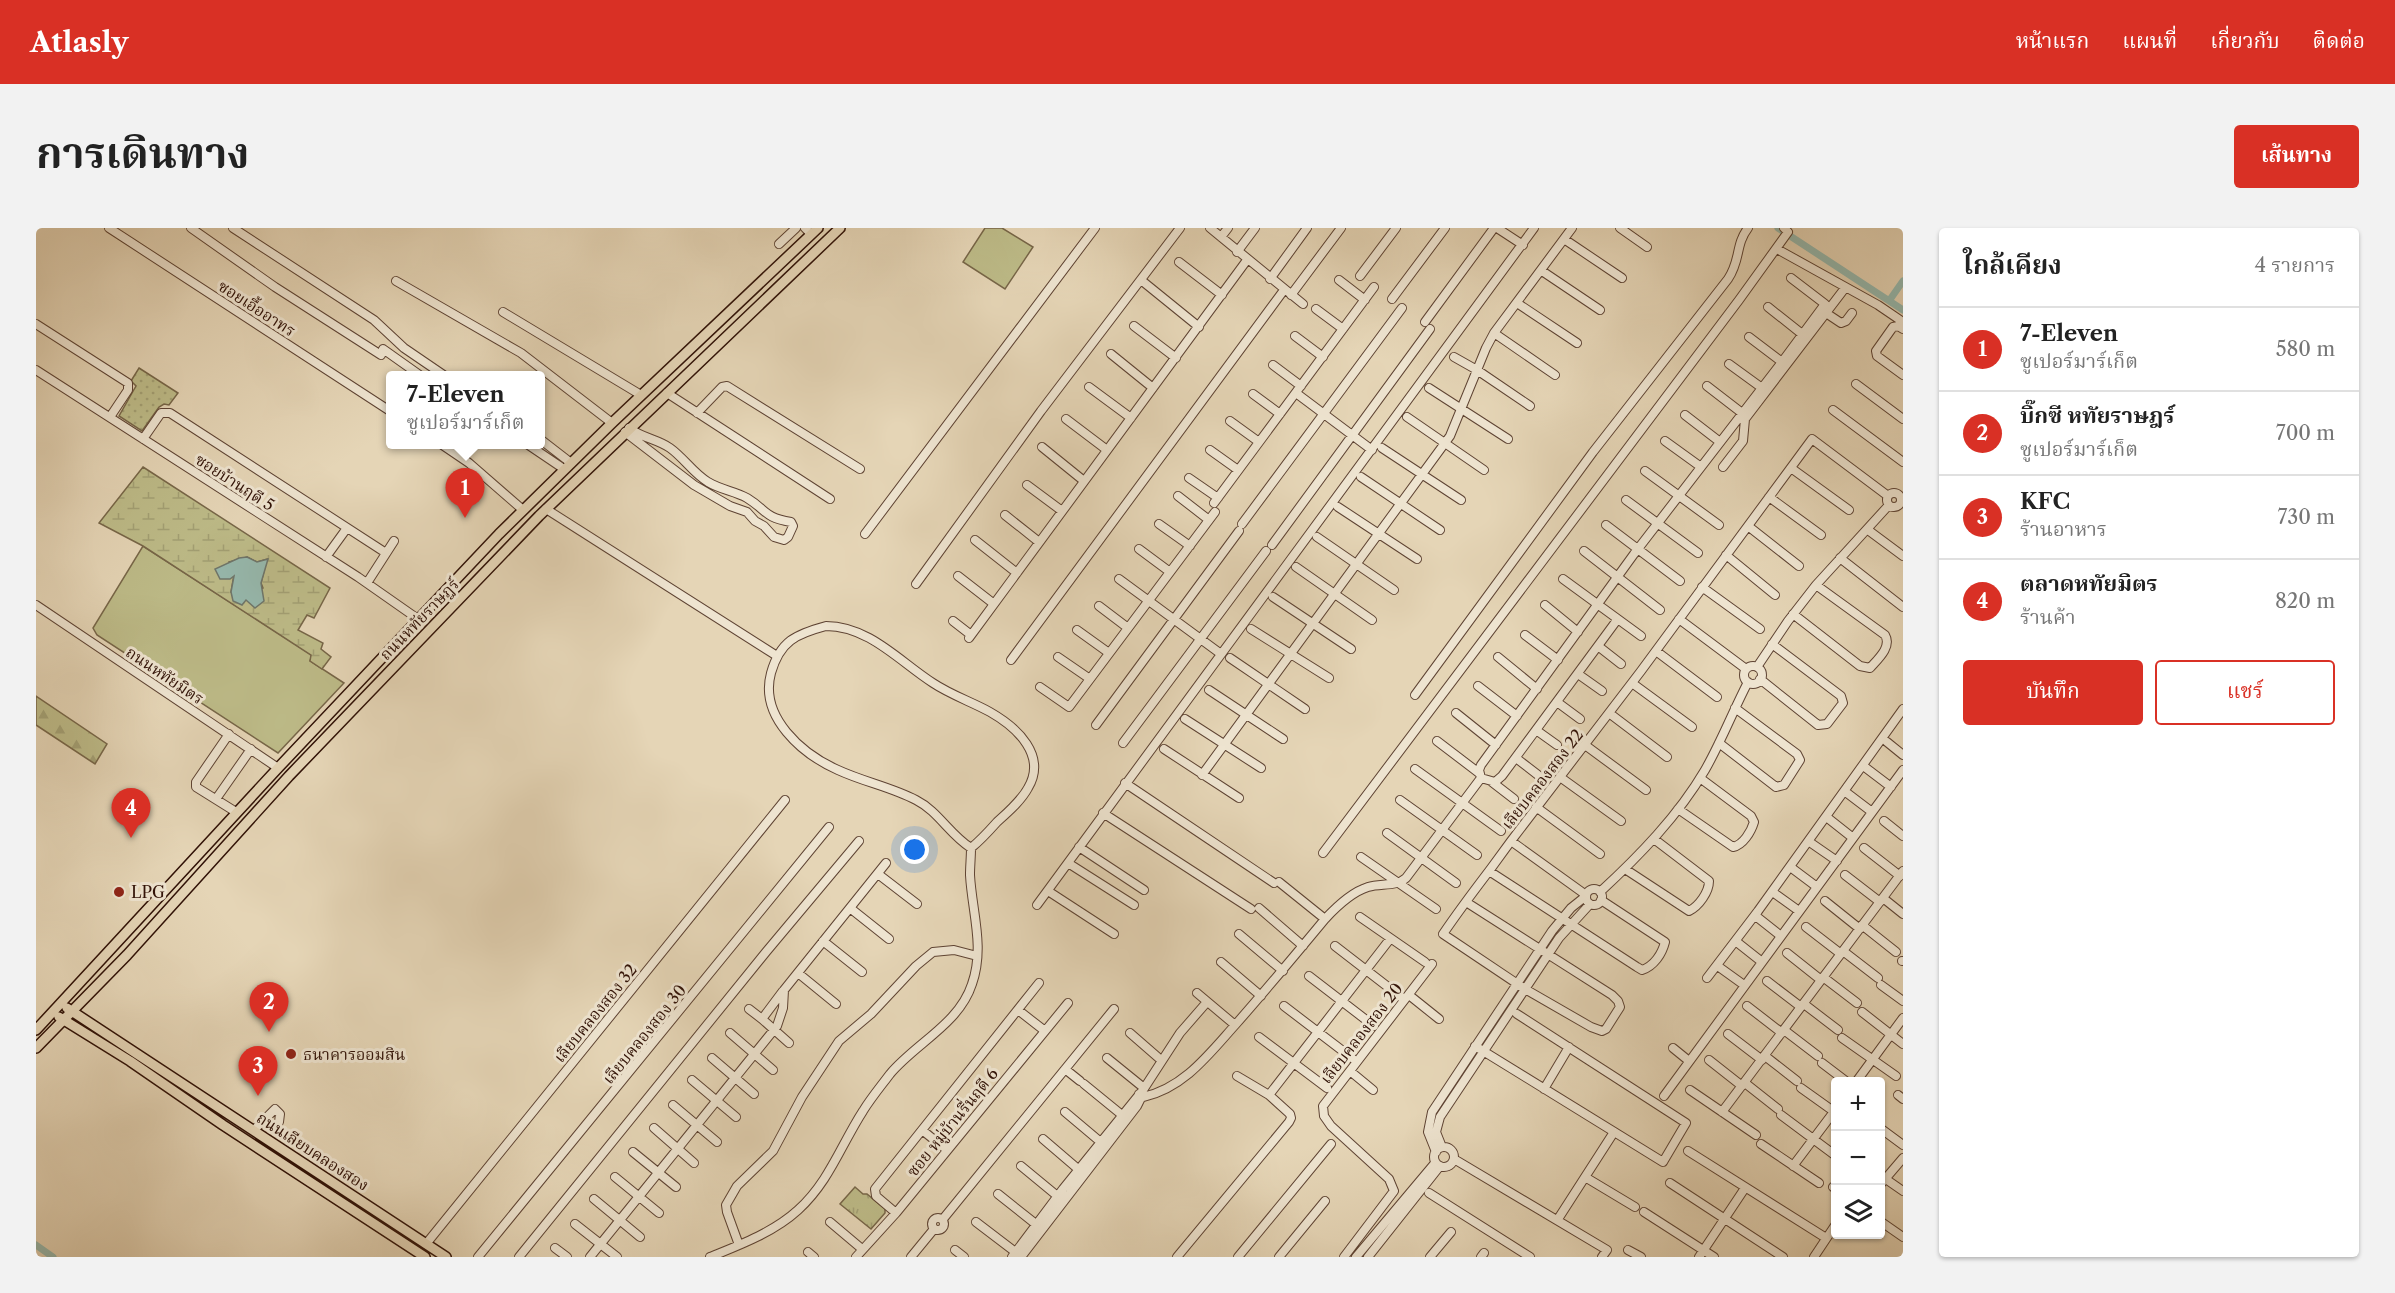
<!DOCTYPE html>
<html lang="th">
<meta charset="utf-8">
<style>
body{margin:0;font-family:"Libre Caslon Text","Noto Serif Thai",serif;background:#f2f2f2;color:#222}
.controls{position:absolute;right:18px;bottom:18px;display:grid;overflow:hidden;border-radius:6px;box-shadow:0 2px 4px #0004}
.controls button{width:54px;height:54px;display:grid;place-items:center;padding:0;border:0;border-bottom:2px solid #e0e0e0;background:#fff;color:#222;font:30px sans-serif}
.you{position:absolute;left:879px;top:622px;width:21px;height:21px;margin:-15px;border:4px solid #fff;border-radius:50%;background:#1a73e8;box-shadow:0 0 0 9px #1a73e833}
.badge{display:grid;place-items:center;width:39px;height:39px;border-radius:50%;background:#d93025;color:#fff;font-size:20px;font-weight:700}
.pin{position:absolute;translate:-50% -50px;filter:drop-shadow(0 2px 3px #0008)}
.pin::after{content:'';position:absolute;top:32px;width:21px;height:18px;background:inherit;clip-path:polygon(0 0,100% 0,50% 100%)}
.popup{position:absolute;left:350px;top:143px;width:159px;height:78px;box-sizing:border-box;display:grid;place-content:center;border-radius:6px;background:#fff;filter:drop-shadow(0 2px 4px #0005);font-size:20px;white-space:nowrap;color:#767676}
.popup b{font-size:22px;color:#222}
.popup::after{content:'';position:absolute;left:50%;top:100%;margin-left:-12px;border:12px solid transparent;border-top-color:#fff}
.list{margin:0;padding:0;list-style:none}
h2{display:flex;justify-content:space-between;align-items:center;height:78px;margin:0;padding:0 24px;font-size:26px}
h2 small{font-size:20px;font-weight:400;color:#767676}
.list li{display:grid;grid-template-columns:39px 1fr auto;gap:18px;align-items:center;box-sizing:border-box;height:84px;padding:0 24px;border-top:2px solid #e0e0e0}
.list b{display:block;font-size:22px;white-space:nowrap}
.list p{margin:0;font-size:20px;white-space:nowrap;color:#767676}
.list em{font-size:20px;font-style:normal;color:#767676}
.actions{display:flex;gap:12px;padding:18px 24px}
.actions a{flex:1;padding:14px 0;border:2px solid #d93025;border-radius:6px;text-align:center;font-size:21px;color:#d93025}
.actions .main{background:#d93025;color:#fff}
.icon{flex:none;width:33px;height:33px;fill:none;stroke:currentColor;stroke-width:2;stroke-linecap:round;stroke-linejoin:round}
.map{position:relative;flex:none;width:1867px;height:1029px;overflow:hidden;border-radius:6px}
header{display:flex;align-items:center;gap:36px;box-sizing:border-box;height:84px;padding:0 30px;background:#d93025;color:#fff}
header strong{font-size:28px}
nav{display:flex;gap:33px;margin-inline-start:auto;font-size:21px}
.intro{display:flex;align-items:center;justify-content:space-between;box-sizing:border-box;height:144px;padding:0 36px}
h1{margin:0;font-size:42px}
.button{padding:15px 27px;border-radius:6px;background:#d93025;color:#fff;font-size:21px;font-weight:700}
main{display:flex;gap:36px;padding:0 36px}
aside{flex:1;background:#fff;border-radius:6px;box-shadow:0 2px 4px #0004}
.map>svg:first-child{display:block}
</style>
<header>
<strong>Atlasly</strong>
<nav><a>หน้าแรก</a><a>แผนที่</a><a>เกี่ยวกับ</a><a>ติดต่อ</a></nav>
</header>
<div class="intro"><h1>การเดินทาง</h1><a class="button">เส้นทาง</a></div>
<main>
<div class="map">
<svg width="1867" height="1029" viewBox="0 0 1867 1029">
<defs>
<pattern id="forest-firs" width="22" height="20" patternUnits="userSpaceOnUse" patternTransform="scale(1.5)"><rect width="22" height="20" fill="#bdbb88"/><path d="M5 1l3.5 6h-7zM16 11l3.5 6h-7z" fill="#a3a074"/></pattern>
<pattern id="wetland-marsh" width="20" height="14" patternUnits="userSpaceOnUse" patternTransform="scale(1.5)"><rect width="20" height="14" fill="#bdbb88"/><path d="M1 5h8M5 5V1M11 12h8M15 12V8" fill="none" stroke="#a3a074"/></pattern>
<pattern id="park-tufts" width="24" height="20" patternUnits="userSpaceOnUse" patternTransform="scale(1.5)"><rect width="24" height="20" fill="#bdbb88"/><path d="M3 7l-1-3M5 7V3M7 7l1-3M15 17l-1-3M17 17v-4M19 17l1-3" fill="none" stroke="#a3a074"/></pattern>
<pattern id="garden-dots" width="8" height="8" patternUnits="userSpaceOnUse" patternTransform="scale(1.5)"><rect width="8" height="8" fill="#bdbb88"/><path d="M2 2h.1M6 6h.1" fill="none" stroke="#a3a074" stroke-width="1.8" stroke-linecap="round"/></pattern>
</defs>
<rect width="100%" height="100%" fill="#e5d5b6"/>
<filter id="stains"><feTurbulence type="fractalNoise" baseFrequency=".00333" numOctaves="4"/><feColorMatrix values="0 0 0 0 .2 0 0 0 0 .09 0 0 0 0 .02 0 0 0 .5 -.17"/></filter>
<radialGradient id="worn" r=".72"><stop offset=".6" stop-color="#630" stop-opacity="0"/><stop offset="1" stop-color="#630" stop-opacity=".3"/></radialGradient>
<path fill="#bdbb88" stroke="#776648" stroke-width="1.5" d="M949,0H966L997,19L969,61L927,34Z
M107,318L276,427L274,433L308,455L242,525L61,407L57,400Z"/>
<path fill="url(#forest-firs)" stroke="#776648" stroke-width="1.5" d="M0,468L71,516L59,536L0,497Z"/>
<path fill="url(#wetland-marsh)" stroke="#776648" stroke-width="1.5" fill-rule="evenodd" d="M107,239L294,360L278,390L271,387L262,402L287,415L285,421L295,429L286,441L274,433L275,427L107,318L63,295ZM211,329L221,334L231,331L225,355L227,360L210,372L195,364L198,347L193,334Z"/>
<path fill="url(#park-tufts)" stroke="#776648" stroke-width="1.5" d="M819,959L827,966H831L849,981V985L835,1001L804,976Z"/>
<path fill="url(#garden-dots)" stroke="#776648" stroke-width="1.5" d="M103,140L142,165L133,177L128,176L123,179L106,203L83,188L100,158L95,153Z"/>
<path fill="#96b9ae" stroke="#6e766b" stroke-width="1.5" d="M211,329L221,334L232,331L225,355L228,373L219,380L210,372L206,377L197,373L195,364L198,348L194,351H184L179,341L203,330Z"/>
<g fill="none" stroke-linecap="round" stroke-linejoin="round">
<path stroke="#96b9ae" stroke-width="7" d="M1742,0L1867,82
M1853,73L1867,53
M0,1017L17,1029"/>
<defs>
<path id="minor" d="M73,0L354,183
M155,0L239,59L345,127L347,121L385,148
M197,0L338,92L368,120L409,148
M769,0L775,6
M1174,0L1267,76
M1461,0L1487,17
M1584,0L1611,19
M1185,9L1192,0
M1528,11L1586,50
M743,16L760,0
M1741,21L1842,77L1867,94
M1201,24L1219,0
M1143,34L1186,67
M1506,43L1564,82
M1324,48L1360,0
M1234,51L1271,0
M1105,52L1163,99
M1303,52L1329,72
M360,53L485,125L576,195
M1255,67L1305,0
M1356,71L1409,0
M1481,75L1541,115
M1732,79L1766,106
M1280,81L1307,101
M467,84L605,167
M1790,85L1805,95L1810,93L1816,85
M1389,94L1458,0
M0,96L92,155V162L74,189
M1098,98L1140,130
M1867,101L1862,98L1857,99L1840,123L1841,128L1867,147
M1458,105L1519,147
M1259,108L1287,129
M1075,126L1117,160
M1418,129L1441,142L1494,178
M1746,134L1789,76L1755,50
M1693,136L1726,160
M1237,137L1265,158
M0,142L322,349L382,391
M1820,156L1867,191
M1671,158L1706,185
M1053,159L1095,190
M1393,160L1472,211
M631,165L794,271
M1260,165L1336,222
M1217,166L1244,186
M1797,182L1867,234
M661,185L686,159L691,158L824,241
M1649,187L1684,214
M1371,189L1448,242
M1030,191L1071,222
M1194,193L1223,214
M589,204L658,257L694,278L711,284L719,293L728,298L738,309L748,312L752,309L757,298L755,294C727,289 732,283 711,270C699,263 685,262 672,254C658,246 648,230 634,220C621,211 606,210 593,200
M107,211L125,185H134L350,325
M504,211L535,235
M1629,213L1665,239
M405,216L433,235L487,282
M491,216L528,241
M1006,219L1048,253
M1346,220L1425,272
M1174,222L1202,242
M1687,239L1707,213L1709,191L1809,60
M1755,240L1813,282
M1609,243L1683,297
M1325,249L1404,302
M1153,250L1182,270
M991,257L1026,283
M1851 272a7 7 0 1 1 14 0a7 7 0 1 1-14 0Z
M1142,268L1173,292
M1733,269L1785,307
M1590,272L1662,325
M1178,275L1338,59
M1302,279L1381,331
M510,281L741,428
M969,287L1003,314
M1123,296L1154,318
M1206,296L1366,80
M1570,297L1644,353
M1712,298L1763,338
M1832,302L1867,328
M829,306L1059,0
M1281,309L1358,362
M939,312L981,345
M1236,317L1394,101
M1103,321L1134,344
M1548,323L1624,382
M1690,327L1739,367
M290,329L311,300
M1804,330L1867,379
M1260,339L1336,392
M922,348L958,376
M1083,351L1185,426
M1527,351L1605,408
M331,355L358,313
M880,356L1005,183L1144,0
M1666,359L1724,401
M1237,369L1315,421
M0,377L242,540
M1509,377L1542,404
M1063,378L1092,400
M1757,386L1824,438L1834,440C1842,431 1856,419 1849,407L1780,357
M1643,391L1710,441
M917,393L935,407
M790,398C833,398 864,434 897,455C915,467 936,474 954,484C982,500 1011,528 992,560C985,573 972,584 961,594C953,603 945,612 935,620C914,607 902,583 880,572C855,559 828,554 802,542C766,526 723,489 735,445C744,413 760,406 790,398Z
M1215,401L1293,450
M1041,402L1073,425
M1489,407L1522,432
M933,410L1211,32
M1562,418L1585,436
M1620,423L1681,469
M1022,429L1054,451
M1462,429L1501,461
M1194,430L1269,481
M975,432L1248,62
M1708 447a9 9 0 1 1 18 0a9 9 0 1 1-18 0Z
M1721,439L1752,393L1780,357L1853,277
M1542,446L1566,463
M1724,451L1782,497L1791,496L1807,475L1805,468L1736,416
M1596,455L1656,499
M1442,458L1481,488
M1004,459L1033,479L1179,284
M1173,462L1247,511
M1379,467L1557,224L1692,51C1705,32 1699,17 1712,0
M1521,474L1544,491
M1420,485L1460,517
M1573,485L1631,529
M1149,491L1225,540
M1060,497L1203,303
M1500,502L1521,517
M193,506L160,554V559L200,584
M1401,513L1443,545
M1851,514L1867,527
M1087,515L1230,323
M1683,515L1740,559L1748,557L1764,532L1761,526L1699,480
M1549,517L1610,562
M1128,521L1203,570
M1480,530L1502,547
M1830,540L1855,559
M1379,541L1465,603
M1166,547L1414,208L1450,120L1458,105L1536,0
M1524,549L1585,593
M1445,550L1443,542L1445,537L1598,326L1746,134L1713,109
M1445,550L1459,554L1466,548L1581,392
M1456,554L1478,571
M1089,555L1238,655
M1811,565L1836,584
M180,571L215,521
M1364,572L1441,627
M1500,579L1564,626
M1642,581L1697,619C1707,617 1715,604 1718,594L1715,588L1664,550
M1067,585L1215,681
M1793,591L1817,610
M1848,593L1867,608
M1351,605L1420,655
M1475,613L1550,667
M1775,615L1801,633
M1043,619L1108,662
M1828,620L1864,648
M1287,625L1703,72L1752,4L1748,0
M1325,629L1400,681
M1032,635L1098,677
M1589,641L1653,683C1663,678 1673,664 1673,653L1618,611
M1757,641L1781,659
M1453,643L1601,739L1606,742C1618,738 1626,726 1629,714L1565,672
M842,646L881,676
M1809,647L1844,674
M1243,654L1289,691
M1550 669a8 8 0 1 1 16 0a8 8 0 1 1-16 0Z
M1012,663L1078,706
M1564,664C1603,628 1642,588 1669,542C1685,514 1697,483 1712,454
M1738,665L1763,683
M1847,670L1867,686
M1789,673L1824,701
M1430,674L1576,767L1582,773L1584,779L1570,801L1566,803L1555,799L1489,761L1407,706C1422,684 1437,664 1453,643L1456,639L1475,613L1605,443L1776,211L1852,268
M1001,677L1498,0
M814,680L853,711
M1223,680L1267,718
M1324,689L1389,734
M1721,689L1745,708
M1826,697L1860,724
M1770,699L1805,726
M1203,706L1247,743
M787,713L826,744
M1702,715L1726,734
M1299,718L1365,769
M1807,723L1842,750
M1751,725L1785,752
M1866,733H1867
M1185,734L1225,768
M1683,739L1708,757
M762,745L800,776
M1273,748L1338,798
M1787,749L1821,775
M1671,750L1722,683L1867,481
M1731,753L1765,779
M1845,757L1867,773
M747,763L726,791L753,815
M1161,765L1199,797
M1373,767L1403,791
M1768,776L1802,802
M1248,778L1316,830
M1711,778L1746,805
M713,781L726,791
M982,782L1009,803
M1826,784L1867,816
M1748,802L1782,828
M694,805L737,842
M1094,805L1125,832
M1692,806L1726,832
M1223,809L1291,860
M1806,810L1860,848
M1439,818L1627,934L1650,895L1481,786
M1637,820L1653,833
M1729,828L1761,853
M676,830L718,866
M1071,830L1108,860
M1673,832L1706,858
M1786,835L1811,854
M1029,841L1044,853
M1314,843L1337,862
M1201,848L1233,867
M656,852L700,889
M1820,854L1867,790
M1709,855L1742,881
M1048,856L1086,887
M1765,860L1800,885
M1508,861L1533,819
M1654,862L1720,907
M1103,866L1107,869C1148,860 1173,826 1200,796C1230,762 1260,726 1289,691C1301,678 1316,664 1332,659C1345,655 1360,659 1370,650L1445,550
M1862,867L1867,871
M1628,868L1867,542
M637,877L681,914
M1029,884L1067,916
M1686,884L1867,643
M1745,887L1800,928
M618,900L658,935
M1844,900L1867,917
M218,902L239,881L244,886L243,894
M886,902L911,922
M1007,911L1042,941
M1725,916L1783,955
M1406,919L1400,904L1404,889L1523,710L1554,676
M1398 929a10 10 0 1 1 20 0a10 10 0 1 1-20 0Z
M1652,923L1790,1010
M597,924L640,959
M1400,924L1392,904L1396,884L1516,703L1535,680L1550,668
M1418,931L1571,1022L1566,1029
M985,938L1025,971
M1757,938L1800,881
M1844,947L1867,963
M579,949L623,985
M1549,949L1599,979
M1634,955L1747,1029
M1844,957L1867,930
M1797,959L1800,961
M1393,965L1494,1029
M962,966L1001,997
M558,971L604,1009
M1608,984L1678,1029
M860,985L840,968L839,961L1003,755
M896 996a6 6 0 1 1 12 0a6 6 0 1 1-12 0Z
M907,991L1078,781
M1522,991L1578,904
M1844,993L1867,1009
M794,994L826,1021
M940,994L982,1026
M539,996L581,1029
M390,1016L749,572
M703,1017L691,984L690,977L701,958L737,923L766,869L803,813L835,786L880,738L897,724L918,722L941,728
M519,1020L531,1029
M919,1022L928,1029
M1592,1022L1605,1029
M772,1024L778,1029
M442,1029L793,599
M483,1029L730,724L823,613
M554,1029L741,798L747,780L748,762L850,635
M674,1029C704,1017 738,1004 762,982C793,954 805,917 827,883C835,870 845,858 854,846C880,815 923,796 936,756C949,719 936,684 934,647C934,638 935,629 935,620
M820,1029L860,985L1032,775
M875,1029L898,1001
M976,1029L1027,961L1107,862L1144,805L1171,774
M985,1029L1101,878L1107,866
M1141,1029L1253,894L1255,890L1254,886L1233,867L1354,711
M1202,1029L1295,916
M1243,1029L1289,973
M1308,1029L1358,963L1353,951L1295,898L1288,888L1287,878L1396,736
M1320,1029L1399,935
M1332,1029L1404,938
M1394,1029L1415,1004
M1445,1029L1448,1025
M1663,1029L1709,960
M1778,1029L1800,996"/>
<path id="major" d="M31,780L410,1029
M23,789L94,833L187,897L389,1029
M0,802L242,540L463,306L576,195L782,0
M0,820L91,727L253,548L503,288L804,0"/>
</defs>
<use href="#minor" stroke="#5e4333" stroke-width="10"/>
<use href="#major" stroke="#311207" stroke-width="12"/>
<use href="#minor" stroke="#eee4d0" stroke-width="8"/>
<use href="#major" stroke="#e5d5b6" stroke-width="9"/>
</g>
<g fill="#8f2418" stroke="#eee4d0" stroke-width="2">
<circle cx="83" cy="664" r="6"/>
<circle cx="255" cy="826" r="6"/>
</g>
<g text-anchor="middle" stroke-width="6" stroke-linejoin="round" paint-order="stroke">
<g font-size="16" fill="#311207" stroke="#eee4d0">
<text transform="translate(221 80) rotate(33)" y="6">ซอยเอื้ออาทร</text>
<text transform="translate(199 254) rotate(33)" y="6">ซอยบ้านฤดี 5</text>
<text transform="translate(383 391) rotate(-46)" y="6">ถนนหทัยราษฎร์</text>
<text transform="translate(129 447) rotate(34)" y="6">ถนนหทัยมิตร</text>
<text transform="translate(1506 551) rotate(-52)" y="6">เลียบคลองสอง 22</text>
<text transform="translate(559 785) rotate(-51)" y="6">เลียบคลองสอง 32</text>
<text transform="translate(1325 805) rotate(-52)" y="6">เลียบคลองสอง 20</text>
<text transform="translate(608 806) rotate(-51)" y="6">เลียบคลองสอง 30</text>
<text transform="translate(916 894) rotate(-51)" y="6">ซอย หมู่บ้านรื่นฤดี 6</text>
<text transform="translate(277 923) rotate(33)" y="6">ถนนเลียบคลองสอง</text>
</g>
<g font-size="16" fill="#311207" stroke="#eee4d0" text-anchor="start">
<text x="95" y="670">LPG</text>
<text x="267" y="832">ธนาคารออมสิน</text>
</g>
</g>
<rect width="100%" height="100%" filter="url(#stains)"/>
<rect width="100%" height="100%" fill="url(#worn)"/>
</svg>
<div class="controls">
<button>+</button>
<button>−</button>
<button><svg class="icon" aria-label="layers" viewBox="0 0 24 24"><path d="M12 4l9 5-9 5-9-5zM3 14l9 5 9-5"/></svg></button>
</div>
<div class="you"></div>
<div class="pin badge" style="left:429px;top:290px">1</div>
<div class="popup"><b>7-Eleven</b>ซูเปอร์มาร์เก็ต</div>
<div class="pin badge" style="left:233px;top:804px">2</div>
<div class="pin badge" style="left:222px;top:868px">3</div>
<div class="pin badge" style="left:95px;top:610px">4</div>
</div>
<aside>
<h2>ใกล้เคียง<small>4 รายการ</small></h2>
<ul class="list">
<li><span class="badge">1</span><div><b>7-Eleven</b><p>ซูเปอร์มาร์เก็ต</p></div><em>580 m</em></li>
<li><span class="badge">2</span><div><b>บิ๊กซี หทัยราษฎร์</b><p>ซูเปอร์มาร์เก็ต</p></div><em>700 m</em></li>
<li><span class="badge">3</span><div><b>KFC</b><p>ร้านอาหาร</p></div><em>730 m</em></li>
<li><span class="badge">4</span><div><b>ตลาดหทัยมิตร</b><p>ร้านค้า</p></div><em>820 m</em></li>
</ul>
<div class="actions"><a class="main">บันทึก</a><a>แชร์</a></div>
</aside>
</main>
